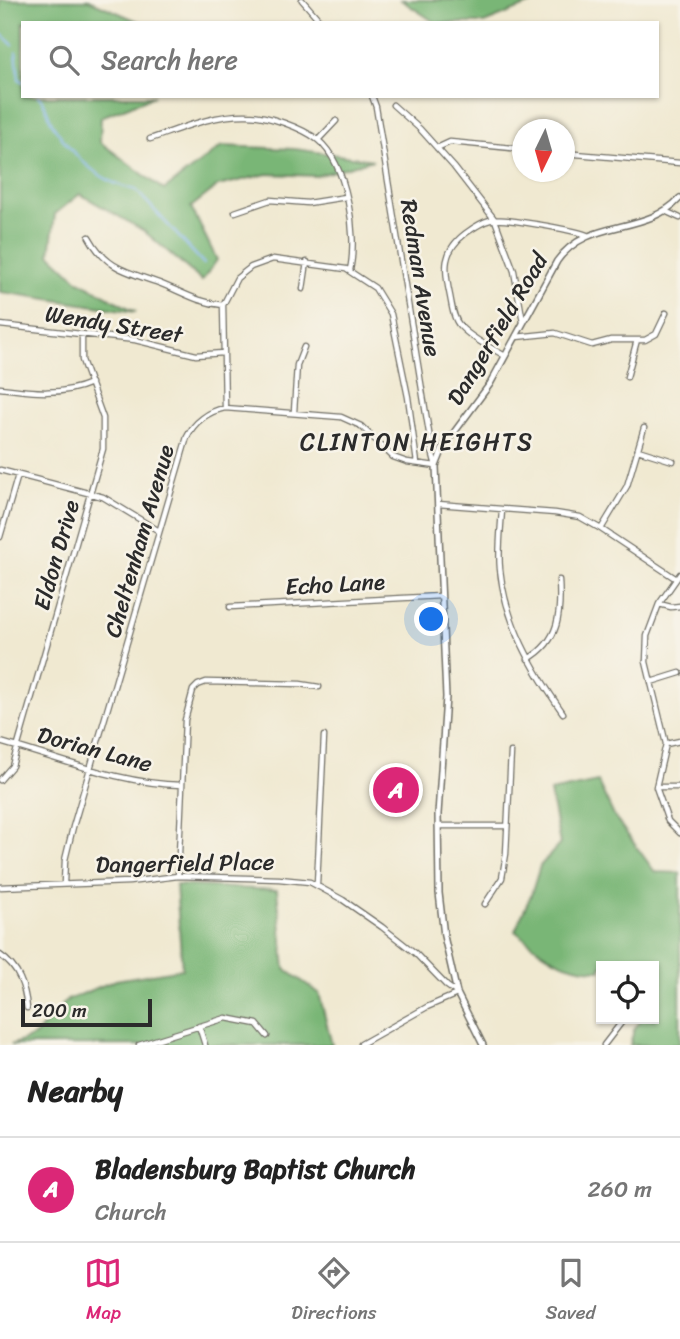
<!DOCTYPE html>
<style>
body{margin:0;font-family:Sriracha,sans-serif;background:#f6f6f6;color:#222}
.controls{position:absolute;right:21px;bottom:21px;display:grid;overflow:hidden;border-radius:0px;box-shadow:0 2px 5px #0004}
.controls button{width:63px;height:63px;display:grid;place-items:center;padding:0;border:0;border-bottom:2px solid #e0e0e0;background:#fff;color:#222;font:35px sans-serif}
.compass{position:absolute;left:512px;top:119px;width:63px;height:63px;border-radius:50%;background:#fff;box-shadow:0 2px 5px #0004;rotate:185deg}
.scale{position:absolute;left:21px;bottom:18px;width:131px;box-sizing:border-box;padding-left:7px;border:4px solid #2b2b2b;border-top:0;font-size:19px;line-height:24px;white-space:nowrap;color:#2b2b2b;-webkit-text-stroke:5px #f7f3e8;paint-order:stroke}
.you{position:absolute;left:432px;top:620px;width:24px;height:24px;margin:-18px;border:5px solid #fff;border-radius:50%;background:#1a73e8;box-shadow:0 0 0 10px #1a73e833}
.badge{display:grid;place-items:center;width:46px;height:46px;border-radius:50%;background:#db2777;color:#fff;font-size:23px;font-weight:700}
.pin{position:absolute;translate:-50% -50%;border:4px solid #fff;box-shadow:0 2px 7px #0006}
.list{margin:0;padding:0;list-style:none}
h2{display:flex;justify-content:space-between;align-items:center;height:91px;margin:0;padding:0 28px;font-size:30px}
h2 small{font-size:23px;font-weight:400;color:#767676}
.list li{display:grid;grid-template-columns:46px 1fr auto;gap:21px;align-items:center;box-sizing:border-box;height:105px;padding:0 28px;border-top:2px solid #e0e0e0}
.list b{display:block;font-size:26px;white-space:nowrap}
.list p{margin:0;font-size:23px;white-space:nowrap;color:#767676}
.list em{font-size:23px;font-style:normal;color:#767676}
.icon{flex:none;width:38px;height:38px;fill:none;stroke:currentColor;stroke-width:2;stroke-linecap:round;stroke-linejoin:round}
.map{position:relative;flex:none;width:680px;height:1045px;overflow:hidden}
.search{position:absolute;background:#fff;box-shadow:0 2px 5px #0004;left:21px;right:21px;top:21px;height:77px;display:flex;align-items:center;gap:18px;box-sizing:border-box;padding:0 24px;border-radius:0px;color:#767676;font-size:26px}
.sheet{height:196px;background:#fff}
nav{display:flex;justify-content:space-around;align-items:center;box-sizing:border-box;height:98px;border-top:2px solid #e0e0e0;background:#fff;font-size:19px;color:#767676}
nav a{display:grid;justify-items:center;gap:4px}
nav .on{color:#db2777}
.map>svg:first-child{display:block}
</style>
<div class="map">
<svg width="680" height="1045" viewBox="0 0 680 1045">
<rect width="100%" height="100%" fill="#f7f3e8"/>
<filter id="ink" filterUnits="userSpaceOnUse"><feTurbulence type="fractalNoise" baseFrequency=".0143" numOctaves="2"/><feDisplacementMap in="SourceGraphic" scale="14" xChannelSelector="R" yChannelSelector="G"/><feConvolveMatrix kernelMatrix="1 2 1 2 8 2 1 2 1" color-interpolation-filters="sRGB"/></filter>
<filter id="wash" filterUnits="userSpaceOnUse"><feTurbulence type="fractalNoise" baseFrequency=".00686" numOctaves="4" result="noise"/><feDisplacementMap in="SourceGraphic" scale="28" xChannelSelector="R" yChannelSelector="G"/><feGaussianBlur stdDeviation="1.57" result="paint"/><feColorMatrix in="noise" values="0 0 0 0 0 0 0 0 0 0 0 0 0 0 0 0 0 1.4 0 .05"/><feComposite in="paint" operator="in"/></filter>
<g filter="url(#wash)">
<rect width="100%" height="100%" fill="#f0e9d1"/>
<path fill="#79b676" stroke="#527050" stroke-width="2" d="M0,0H89L142,23H23V96H154L101,117L100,142L164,190L222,146L295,149L373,160L316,176L267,174L218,186L191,207L217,260L202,281L144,231L80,194L55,214L50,254L79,281L136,312L0,292Z
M401,0H528L531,4L484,23H436Z
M598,782L614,816L655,872L680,873V1045H630L634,1030L641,1019H654V966H601V970C565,971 542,953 515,931L531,895L540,866L560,844L550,792Z
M176,885L277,890L285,969L319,993L332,1045H11L35,1036L65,1001L116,980L182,969Z"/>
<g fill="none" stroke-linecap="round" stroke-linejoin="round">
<path stroke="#86b8f3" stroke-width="2" d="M0,33L13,45
M16,52L19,79L23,82
M38,96C47,104 47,115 53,125C73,156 99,183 136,190L204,264"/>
</g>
</g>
<g filter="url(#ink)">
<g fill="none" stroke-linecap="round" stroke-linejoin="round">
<defs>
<path id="minor" d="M302,0L322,23
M393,105L420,129L454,167L495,220L514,271L523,322
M150,139C182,128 214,114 248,115C267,115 303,128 318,140C347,164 358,235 350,270
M318,140L336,121
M437,148L450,142L522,149
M564,153L680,163
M665,211L680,218
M235,212L270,200L308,203L346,197
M89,237C106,268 125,271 156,282C179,290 197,303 223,305
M303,289L307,262
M0,325L135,340L196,355L223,353
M516,337L555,333L592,345L611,340H645L656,334L666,313
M505,356C490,347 472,339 460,326C453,318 452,306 450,296C444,269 442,251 466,233C473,228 482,222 490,220C502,217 573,230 587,235
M627,377L637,340
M0,388C32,392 61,396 91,383
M225,408L223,305L237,278L251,267L273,259L346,269L375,288L391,314L408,397L417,463
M294,412L297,365L304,347
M638,450L673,461
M0,470L103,497L159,531
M438,504L555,513L580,517L601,529L675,578
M502,509C501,529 498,549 500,569C505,622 533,670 563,713
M601,529L627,486L644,428
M0,537L18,475
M680,574L659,604L647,636L646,662L666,744L656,787L668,821L680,833
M659,604L671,607L680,606
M230,607L441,596
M528,659C560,641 561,613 559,580
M651,682L680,673
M0,742C60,758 119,784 182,785
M666,744L680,741
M0,780L12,766L103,449V418L82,360V334
M656,787H680
M438,826H506
M178,876L185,720L193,690L198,685L206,682L300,684L319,687
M64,883L65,860L73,827L187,437C194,422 209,411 225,408L341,417L361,426L393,457L407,462L436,466L432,451L376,107L372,96
M317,884L324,736
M0,887L129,882L178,876L279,879L310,882L343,900L382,927L415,953L447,986L457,993
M485,904L502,878L506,854L511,752
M0,955C19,968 25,987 27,1008
M199,1026L205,1045
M361,1044L427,1007L457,994
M139,1045L226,1018L257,1024L267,1036
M604,1045L624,1019"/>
<path id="tertiary" d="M483,1045L457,993L444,936L439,893L438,814L446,697L436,466L444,446L490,384L557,261C588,217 645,236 680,198"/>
</defs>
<use href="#minor" stroke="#706e65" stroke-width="7"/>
<use href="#tertiary" stroke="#706e65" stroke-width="8"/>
<use href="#minor" stroke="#fff" stroke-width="4.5"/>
<use href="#tertiary" stroke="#fff" stroke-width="5"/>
</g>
</g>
<g text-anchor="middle" stroke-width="5" stroke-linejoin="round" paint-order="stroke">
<g font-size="23" fill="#2b2b2b" stroke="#f7f3e8">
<text transform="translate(421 278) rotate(81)" y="8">Redman Avenue</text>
<text transform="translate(114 324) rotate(9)" y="8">Wendy Street</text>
<text transform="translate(497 329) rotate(-59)" y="8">Dangerfield Road</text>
<text transform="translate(139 541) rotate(-74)" y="8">Cheltenham Avenue</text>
<text transform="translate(56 555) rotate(-74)" y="8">Eldon Drive</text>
<text transform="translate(335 584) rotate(-3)" y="8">Echo Lane</text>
<text transform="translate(95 749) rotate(15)" y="8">Dorian Lane</text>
<text transform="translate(185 863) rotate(-1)" y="8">Dangerfield Place</text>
</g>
<g font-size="24" letter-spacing="2" fill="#2b2b2b" stroke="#f7f3e8">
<text x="417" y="450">CLINTON HEIGHTS</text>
</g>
</g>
</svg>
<div class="controls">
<button><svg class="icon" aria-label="locate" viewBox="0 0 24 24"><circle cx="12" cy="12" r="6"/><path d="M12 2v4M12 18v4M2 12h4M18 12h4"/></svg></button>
</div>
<svg class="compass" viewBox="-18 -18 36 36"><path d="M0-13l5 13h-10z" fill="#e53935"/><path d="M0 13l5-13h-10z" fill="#767676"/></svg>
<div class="scale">200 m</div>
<div class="you"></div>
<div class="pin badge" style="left:396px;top:790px">A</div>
<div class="search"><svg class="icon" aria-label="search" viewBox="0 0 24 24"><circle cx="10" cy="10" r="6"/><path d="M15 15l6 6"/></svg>Search here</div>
</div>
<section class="sheet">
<h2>Nearby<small></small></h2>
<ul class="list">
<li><span class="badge">A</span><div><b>Bladensburg Baptist Church</b><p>Church</p></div><em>260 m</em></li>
</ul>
</section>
<nav>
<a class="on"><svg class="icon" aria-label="map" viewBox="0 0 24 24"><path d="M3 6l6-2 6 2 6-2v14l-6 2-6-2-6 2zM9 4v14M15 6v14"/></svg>Map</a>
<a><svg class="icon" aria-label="directions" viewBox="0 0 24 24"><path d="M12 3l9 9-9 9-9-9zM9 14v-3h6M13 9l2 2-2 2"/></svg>Directions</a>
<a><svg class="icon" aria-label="saved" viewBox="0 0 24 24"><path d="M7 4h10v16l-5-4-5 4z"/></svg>Saved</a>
</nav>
